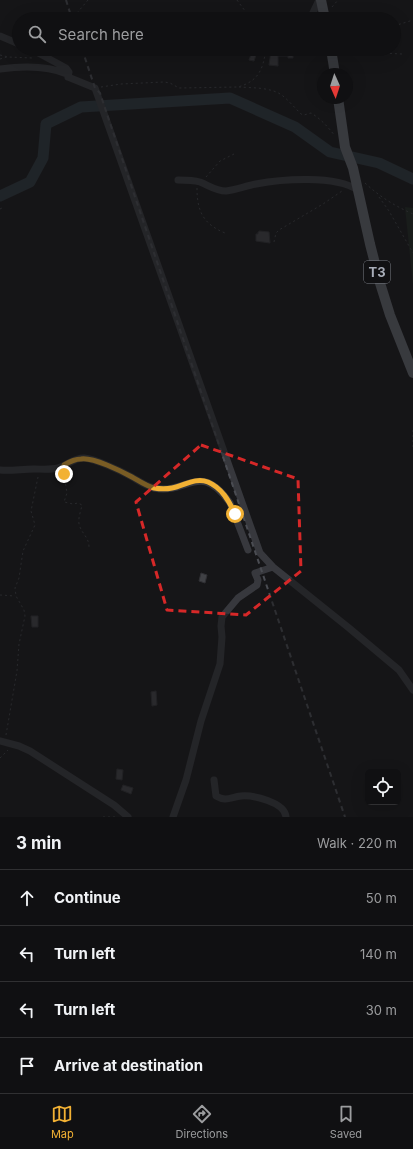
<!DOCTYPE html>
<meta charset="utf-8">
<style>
body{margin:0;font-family:Inter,sans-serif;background:#19191b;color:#f1f3f6}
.controls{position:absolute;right:12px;bottom:12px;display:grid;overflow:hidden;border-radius:6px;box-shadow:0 4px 16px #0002}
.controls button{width:36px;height:36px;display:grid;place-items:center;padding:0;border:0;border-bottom:1px solid #303032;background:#101012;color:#f1f3f6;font:20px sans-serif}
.compass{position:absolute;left:317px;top:68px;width:36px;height:36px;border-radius:50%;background:#101012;box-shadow:0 4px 16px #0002;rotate:177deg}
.stop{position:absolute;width:12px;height:12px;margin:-9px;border:3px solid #f2b134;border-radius:50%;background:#fff}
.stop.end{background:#f2b134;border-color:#fff;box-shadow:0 1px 4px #0008}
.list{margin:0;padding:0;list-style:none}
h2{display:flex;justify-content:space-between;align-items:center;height:52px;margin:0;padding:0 16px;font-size:17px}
h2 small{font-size:13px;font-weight:400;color:#9c9d9f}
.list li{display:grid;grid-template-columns:26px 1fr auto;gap:12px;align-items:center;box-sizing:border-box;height:56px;padding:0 16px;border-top:1px solid #303032}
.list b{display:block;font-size:15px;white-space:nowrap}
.list em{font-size:13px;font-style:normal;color:#9c9d9f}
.icon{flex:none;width:22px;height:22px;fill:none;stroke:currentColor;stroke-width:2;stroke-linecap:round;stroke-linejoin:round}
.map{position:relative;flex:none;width:413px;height:817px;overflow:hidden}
.search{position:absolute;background:#101012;box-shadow:0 4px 16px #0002;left:12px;right:12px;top:12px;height:44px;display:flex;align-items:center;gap:10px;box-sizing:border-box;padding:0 14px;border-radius:22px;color:#9c9d9f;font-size:15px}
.sheet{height:276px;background:#101012}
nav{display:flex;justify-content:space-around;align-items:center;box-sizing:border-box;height:56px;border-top:1px solid #303032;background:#101012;font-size:11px;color:#9c9d9f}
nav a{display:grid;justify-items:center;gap:2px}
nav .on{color:#f2b134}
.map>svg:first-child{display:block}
</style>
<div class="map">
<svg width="413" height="817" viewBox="0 0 413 817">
<rect width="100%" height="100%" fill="#161618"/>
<path fill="#1e261f" d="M405,207L413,208V285Z"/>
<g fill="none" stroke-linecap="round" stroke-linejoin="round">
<path stroke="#2c353c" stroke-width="11" d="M0,196L30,182L43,158L46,124L81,107L230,98L295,127L330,152L379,163L413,179"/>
</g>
<path fill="#404145" stroke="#303034" d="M253,49H258L254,61L249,60Z
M271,51H293V58H288V56H278V66L269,65Z
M259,231L269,232L270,243L256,241V234H258V232H259Z
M201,573L207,575L205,583L199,581Z
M31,616H38V627H32Z
M156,691L157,705L152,706L151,692Z
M117,769L123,770L122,780L116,779Z
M123,785L133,788L131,794L121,790Z"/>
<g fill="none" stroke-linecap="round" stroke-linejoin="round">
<path stroke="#3d3f44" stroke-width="1" stroke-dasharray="2 3" stroke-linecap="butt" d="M237,0L251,19
M332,7L338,0
M77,13L88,0
M394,26L413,20
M340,53L364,52L402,54
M0,55L8,57L33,58
M0,59L7,57
M101,87L121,84L164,82L170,83L179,88L238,87C259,81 263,69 266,49
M239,87C252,88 272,87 283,96C289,101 295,108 301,114L304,115L311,113C321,119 328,127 335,136
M206,177L220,161L234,154
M365,183C380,197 395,206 413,214
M197,188C197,211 203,224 225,233
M379,197L389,211L413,253
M0,209L2,208
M274,242L276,233L279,230L323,204L342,191
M413,430V447
M64,474L67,493L64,502L73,504L78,503L82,505C81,511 78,517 79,524C81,533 89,537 89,547
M0,595L15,596
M6,735L17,671L19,644L25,616L24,610L16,596L15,588L19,578L23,551L35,525L31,511L38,477
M0,758L8,750
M103,817H116"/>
<path stroke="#37383d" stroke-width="7" d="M310,19L319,0
M0,36L19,44
M31,49L66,68L69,72L68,77
M0,69C22,66 46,65 67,74L68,77L95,88L260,553L273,567L349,628L399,670L413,690
M178,180C185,180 193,180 200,182C208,185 216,191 226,191C235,190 246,186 256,184C282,179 335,175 358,190
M0,470C11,471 22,469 34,469C42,469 50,470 58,468C67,465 74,458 84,458C96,459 121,471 132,477C139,481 146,486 154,488C188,495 200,460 230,503L248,550
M0,741L19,746L30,751L114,805L128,817
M214,780L216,796C226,802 231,797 241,796C253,795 285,802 286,817
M173,817L186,780L201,721L220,664L222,637L221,626L222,617L238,598L257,585L258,580L255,573L273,567"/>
<path stroke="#63666e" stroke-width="10" d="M321,0L325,19
M331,49L335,74
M338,98L345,147L353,168L370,244L380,283L390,315L413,373"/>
<path stroke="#4a4c52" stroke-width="2" stroke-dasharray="5 4" stroke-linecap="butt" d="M66,0L72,19
M82,49L95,88L100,93L110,123L345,817"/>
</g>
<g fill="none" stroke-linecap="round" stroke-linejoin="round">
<path stroke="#f2b134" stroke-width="5" d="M64,474V465C69,462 74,459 81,459C93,457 121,471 132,477C139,481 146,486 154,488C160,489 167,489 172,488C184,486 195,477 208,482C222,488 229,501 235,514"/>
</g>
<path d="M0 0H413V817H0ZM201,445L298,479L301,571L246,615L167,610L136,502Z" fill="#161618" fill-opacity=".55" fill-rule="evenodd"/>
<path fill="none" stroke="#d62828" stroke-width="3" stroke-dasharray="8 5" stroke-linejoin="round" d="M201,445L298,479L301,571L246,615L167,610L136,502Z"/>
<g text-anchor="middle" stroke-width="3.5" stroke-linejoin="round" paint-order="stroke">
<rect fill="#111113" stroke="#7b7e86" stroke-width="1" x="364" y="261" width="26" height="22" rx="3"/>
<g font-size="13" font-weight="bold" fill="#a8adb8">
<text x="377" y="277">T3</text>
</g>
</g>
</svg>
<div class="controls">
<button><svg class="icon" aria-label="locate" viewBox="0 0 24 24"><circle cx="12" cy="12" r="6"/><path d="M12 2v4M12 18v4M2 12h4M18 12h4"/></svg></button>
</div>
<svg class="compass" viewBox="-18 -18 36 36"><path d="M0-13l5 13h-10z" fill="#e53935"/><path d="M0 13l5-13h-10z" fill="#9c9d9f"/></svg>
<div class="stop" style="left:235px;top:514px"></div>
<div class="stop end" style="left:64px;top:474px"></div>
<div class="search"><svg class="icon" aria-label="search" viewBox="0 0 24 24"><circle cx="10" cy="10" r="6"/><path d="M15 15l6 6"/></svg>Search here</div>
</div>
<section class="sheet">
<h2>3 min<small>Walk · 220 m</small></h2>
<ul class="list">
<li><svg class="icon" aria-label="ahead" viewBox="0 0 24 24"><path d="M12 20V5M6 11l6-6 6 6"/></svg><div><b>Continue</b></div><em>50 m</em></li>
<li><svg class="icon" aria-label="left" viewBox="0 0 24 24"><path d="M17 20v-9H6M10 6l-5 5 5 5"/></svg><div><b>Turn left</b></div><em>140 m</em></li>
<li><svg class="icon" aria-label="left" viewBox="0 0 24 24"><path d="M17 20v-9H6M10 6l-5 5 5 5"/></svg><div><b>Turn left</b></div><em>30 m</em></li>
<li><svg class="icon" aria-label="arrive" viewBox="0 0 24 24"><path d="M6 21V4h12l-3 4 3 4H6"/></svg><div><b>Arrive at destination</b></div></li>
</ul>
</section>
<nav>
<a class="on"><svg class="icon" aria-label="map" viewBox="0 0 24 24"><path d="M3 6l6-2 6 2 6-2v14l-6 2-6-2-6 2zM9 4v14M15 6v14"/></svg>Map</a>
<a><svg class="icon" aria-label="directions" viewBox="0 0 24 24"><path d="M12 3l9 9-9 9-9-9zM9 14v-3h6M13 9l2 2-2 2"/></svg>Directions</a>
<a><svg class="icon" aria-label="saved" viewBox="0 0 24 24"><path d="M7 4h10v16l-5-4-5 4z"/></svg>Saved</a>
</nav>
